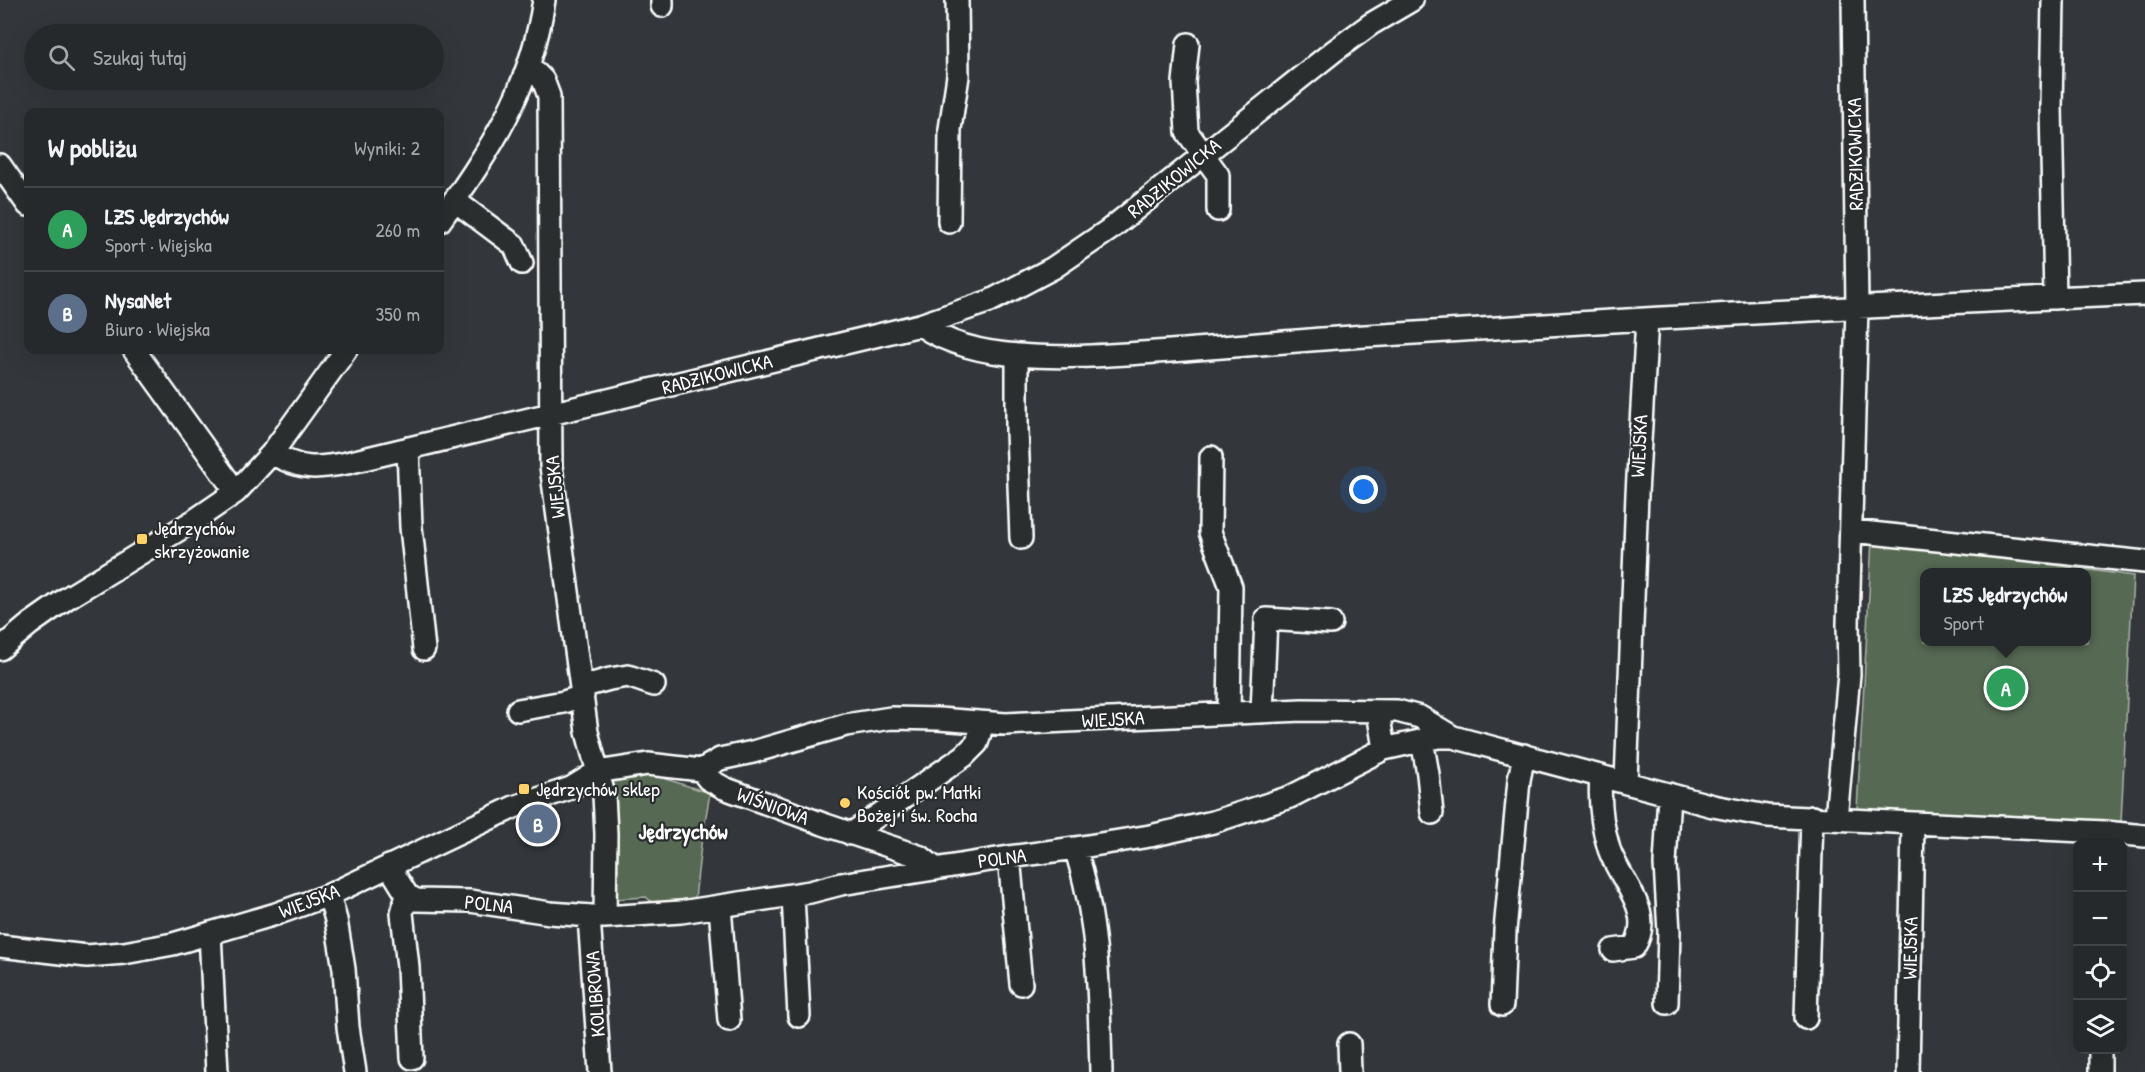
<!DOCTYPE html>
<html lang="pl">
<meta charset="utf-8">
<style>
body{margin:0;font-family:"Patrick Hand",sans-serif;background:#323538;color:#f1f3f6}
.controls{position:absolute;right:18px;bottom:18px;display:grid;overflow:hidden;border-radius:12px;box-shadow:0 6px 24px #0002}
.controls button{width:54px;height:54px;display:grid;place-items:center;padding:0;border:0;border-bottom:2px solid #424548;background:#26292c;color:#f1f3f6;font:30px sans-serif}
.you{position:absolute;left:1364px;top:490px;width:21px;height:21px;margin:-15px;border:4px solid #fff;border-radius:50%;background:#1a73e8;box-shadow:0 0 0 9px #1a73e833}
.badge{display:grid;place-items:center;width:39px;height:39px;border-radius:50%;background:#ffd166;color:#fff;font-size:20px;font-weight:700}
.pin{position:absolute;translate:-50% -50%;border:3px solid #fff;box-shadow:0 2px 6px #0006}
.popup{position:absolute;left:1920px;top:568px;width:171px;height:78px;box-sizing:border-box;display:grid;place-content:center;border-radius:12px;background:#26292c;filter:drop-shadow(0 2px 4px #0005);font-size:20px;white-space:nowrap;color:#a4a6a9}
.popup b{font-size:22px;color:#f1f3f6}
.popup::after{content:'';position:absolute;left:50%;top:100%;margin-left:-12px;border:12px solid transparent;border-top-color:#26292c}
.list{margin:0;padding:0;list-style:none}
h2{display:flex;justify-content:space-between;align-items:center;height:78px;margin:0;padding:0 24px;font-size:26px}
h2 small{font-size:20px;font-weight:400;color:#a4a6a9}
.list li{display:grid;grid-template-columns:39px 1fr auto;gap:18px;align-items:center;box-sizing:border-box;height:84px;padding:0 24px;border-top:2px solid #424548}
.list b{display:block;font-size:22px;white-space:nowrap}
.list p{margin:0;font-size:20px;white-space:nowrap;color:#a4a6a9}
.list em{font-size:20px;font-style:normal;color:#a4a6a9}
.icon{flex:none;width:33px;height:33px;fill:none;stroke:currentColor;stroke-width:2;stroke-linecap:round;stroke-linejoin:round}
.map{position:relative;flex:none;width:2145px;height:1072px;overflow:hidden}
.search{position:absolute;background:#26292c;box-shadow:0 6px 24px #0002;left:24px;top:24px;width:420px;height:66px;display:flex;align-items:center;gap:15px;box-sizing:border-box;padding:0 21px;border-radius:33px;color:#a4a6a9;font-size:22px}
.panel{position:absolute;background:#26292c;box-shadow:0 6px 24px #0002;left:24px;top:108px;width:420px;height:246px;border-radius:12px}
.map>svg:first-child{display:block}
</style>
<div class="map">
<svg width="2145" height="1072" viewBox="0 0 2145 1072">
<rect width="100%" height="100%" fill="#33373b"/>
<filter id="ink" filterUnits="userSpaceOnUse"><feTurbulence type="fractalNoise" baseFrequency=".0167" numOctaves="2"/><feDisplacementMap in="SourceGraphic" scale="12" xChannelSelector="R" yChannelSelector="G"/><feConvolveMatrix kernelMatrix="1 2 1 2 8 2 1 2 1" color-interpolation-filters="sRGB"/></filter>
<g filter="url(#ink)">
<path fill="#576953" stroke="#abb4a9" stroke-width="1.5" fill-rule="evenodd" d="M1872,540L2133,576L2121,822L1857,809ZM1925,572H2087V642H1925Z
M650,774L710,793L701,845L695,898L654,904L646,897L615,899L612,782Z"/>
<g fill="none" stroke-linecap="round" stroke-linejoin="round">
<defs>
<path id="minor" d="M662,0V6
M2053,0L2051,107L2055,298
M1188,44L1184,82L1187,132L1218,175V210
M529,66L543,80L549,96L551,466L587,732L604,795L606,834L605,917
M0,165L28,205
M454,200L514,245L522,263
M440,221C491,149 531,89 544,0
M949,222L950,129L958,76L957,0
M920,325C948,344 985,353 1019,355C1064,359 1110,355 1155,352C1231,347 1308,339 1384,335C1637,319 1891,304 2145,294
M134,350L236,492
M1017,355V431L1021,538
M408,448L411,527L424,649
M272,453C300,470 316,469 347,463L920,325L990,301L1053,268L1109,230L1334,51L1371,24L1412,0
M1211,457L1210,532L1231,587L1229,713
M1852,531L2145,562
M0,649L30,624L67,598L195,520L236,492L272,453L346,350
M581,687L610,679L628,676L654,685
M518,710L564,702L583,696
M1378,711L1384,749
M1262,712L1266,619L1331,623
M1422,740L1428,774L1432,813
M701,770L708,779L724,788L823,824L921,857L936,869
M1601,776C1599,800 1602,826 1609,849C1620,882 1656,911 1634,947L1613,950
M1626,782L1637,494L1647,319
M1836,819L1849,674L1848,624L1857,307L1853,0
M851,834L964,756L977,743L983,723
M1075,848C1099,921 1099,996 1101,1072
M1009,857L1021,984
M389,866L407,895L416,900L470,901L550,913L605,917L681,912L810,892L841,884L1009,857L1075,848L1150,836L1213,822L1290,797L1384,749L1438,737H1453
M329,895L336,920L344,969L348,1027L355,1072
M407,895L402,913L408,967L412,1058
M793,895L799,1016
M720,907L729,1020
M589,917L600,1072
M210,933L217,1072
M0,946L87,956L124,953L173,944L276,914L329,895L514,807L571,788L597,772L648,764L701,770L720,759L753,752L846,725L891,718L938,719L1006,724L1302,710L1397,711L1420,717L1453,737L1713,806L1767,816L2105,832L2145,836
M1667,1003L1669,932L1665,864L1669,794
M1502,1005L1505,931L1519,780L1524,755
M1806,1018L1812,817
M1349,1044L1350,1072
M1908,1072L1913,824
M2100,1072V1050"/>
</defs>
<use href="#minor" stroke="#fff" stroke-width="26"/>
<use href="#minor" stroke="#2a2d2e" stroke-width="21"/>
</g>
</g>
<g fill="#ffd166" stroke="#2a2d2e" stroke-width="2">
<rect x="136" y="533" width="12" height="12" rx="3"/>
<rect x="518" y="783" width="12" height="12" rx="3"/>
<circle cx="845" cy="803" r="6"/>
</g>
<g text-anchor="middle" stroke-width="4.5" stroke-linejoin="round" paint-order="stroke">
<g font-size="20" fill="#fff" stroke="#2a2d2e">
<text transform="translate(1855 154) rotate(-91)" y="7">RADZIKOWICKA</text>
<text transform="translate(1174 178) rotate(-39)" y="7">RADZIKOWICKA</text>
<text transform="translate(717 374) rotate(-14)" y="7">RADZIKOWICKA</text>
<text transform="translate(1639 446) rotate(-87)" y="7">WIEJSKA</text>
<text transform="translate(555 487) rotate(-96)" y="7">WIEJSKA</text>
<text transform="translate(1113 719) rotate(-3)" y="7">WIEJSKA</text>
<text transform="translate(773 806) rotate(20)" y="7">WIŚNIOWA</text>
<text transform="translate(1002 858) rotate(-8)" y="7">POLNA</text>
<text transform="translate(309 901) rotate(-21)" y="7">WIEJSKA</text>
<text transform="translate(489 904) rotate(6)" y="7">POLNA</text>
<text transform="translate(1910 948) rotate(-89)" y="7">WIEJSKA</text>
<text transform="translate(595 994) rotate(-94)" y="7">KOLIBROWA</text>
</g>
<g font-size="20" fill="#fff" stroke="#2a2d2e" text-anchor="start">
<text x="154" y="535">Jędrzychów<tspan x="154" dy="23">skrzyżowanie</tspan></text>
<text x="536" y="796">Jędrzychów sklep</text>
<text x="857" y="799">Kościół pw. Matki<tspan x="857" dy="23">Bożej i św. Rocha</tspan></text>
</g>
<g font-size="22" font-weight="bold" fill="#fff" stroke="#2a2d2e">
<text x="683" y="839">Jędrzychów</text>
</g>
</g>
</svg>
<div class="controls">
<button>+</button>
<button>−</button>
<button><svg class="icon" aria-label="locate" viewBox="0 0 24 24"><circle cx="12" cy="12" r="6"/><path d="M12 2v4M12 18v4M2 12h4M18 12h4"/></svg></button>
<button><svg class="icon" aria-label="layers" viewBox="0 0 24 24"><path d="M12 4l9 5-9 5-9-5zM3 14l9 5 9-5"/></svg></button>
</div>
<div class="you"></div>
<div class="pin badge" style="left:2006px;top:688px;background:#2e9e5b">A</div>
<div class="popup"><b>LZS Jędrzychów</b>Sport</div>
<div class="pin badge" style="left:538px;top:824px;background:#5c6f8a">B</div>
<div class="search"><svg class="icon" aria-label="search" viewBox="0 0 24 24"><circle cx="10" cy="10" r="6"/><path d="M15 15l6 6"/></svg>Szukaj tutaj</div>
<section class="panel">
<h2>W pobliżu<small>Wyniki: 2</small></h2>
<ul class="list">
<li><span class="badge" style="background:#2e9e5b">A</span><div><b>LZS Jędrzychów</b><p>Sport · Wiejska</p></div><em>260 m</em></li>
<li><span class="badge" style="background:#5c6f8a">B</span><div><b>NysaNet</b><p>Biuro · Wiejska</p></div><em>350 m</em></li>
</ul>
</section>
</div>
